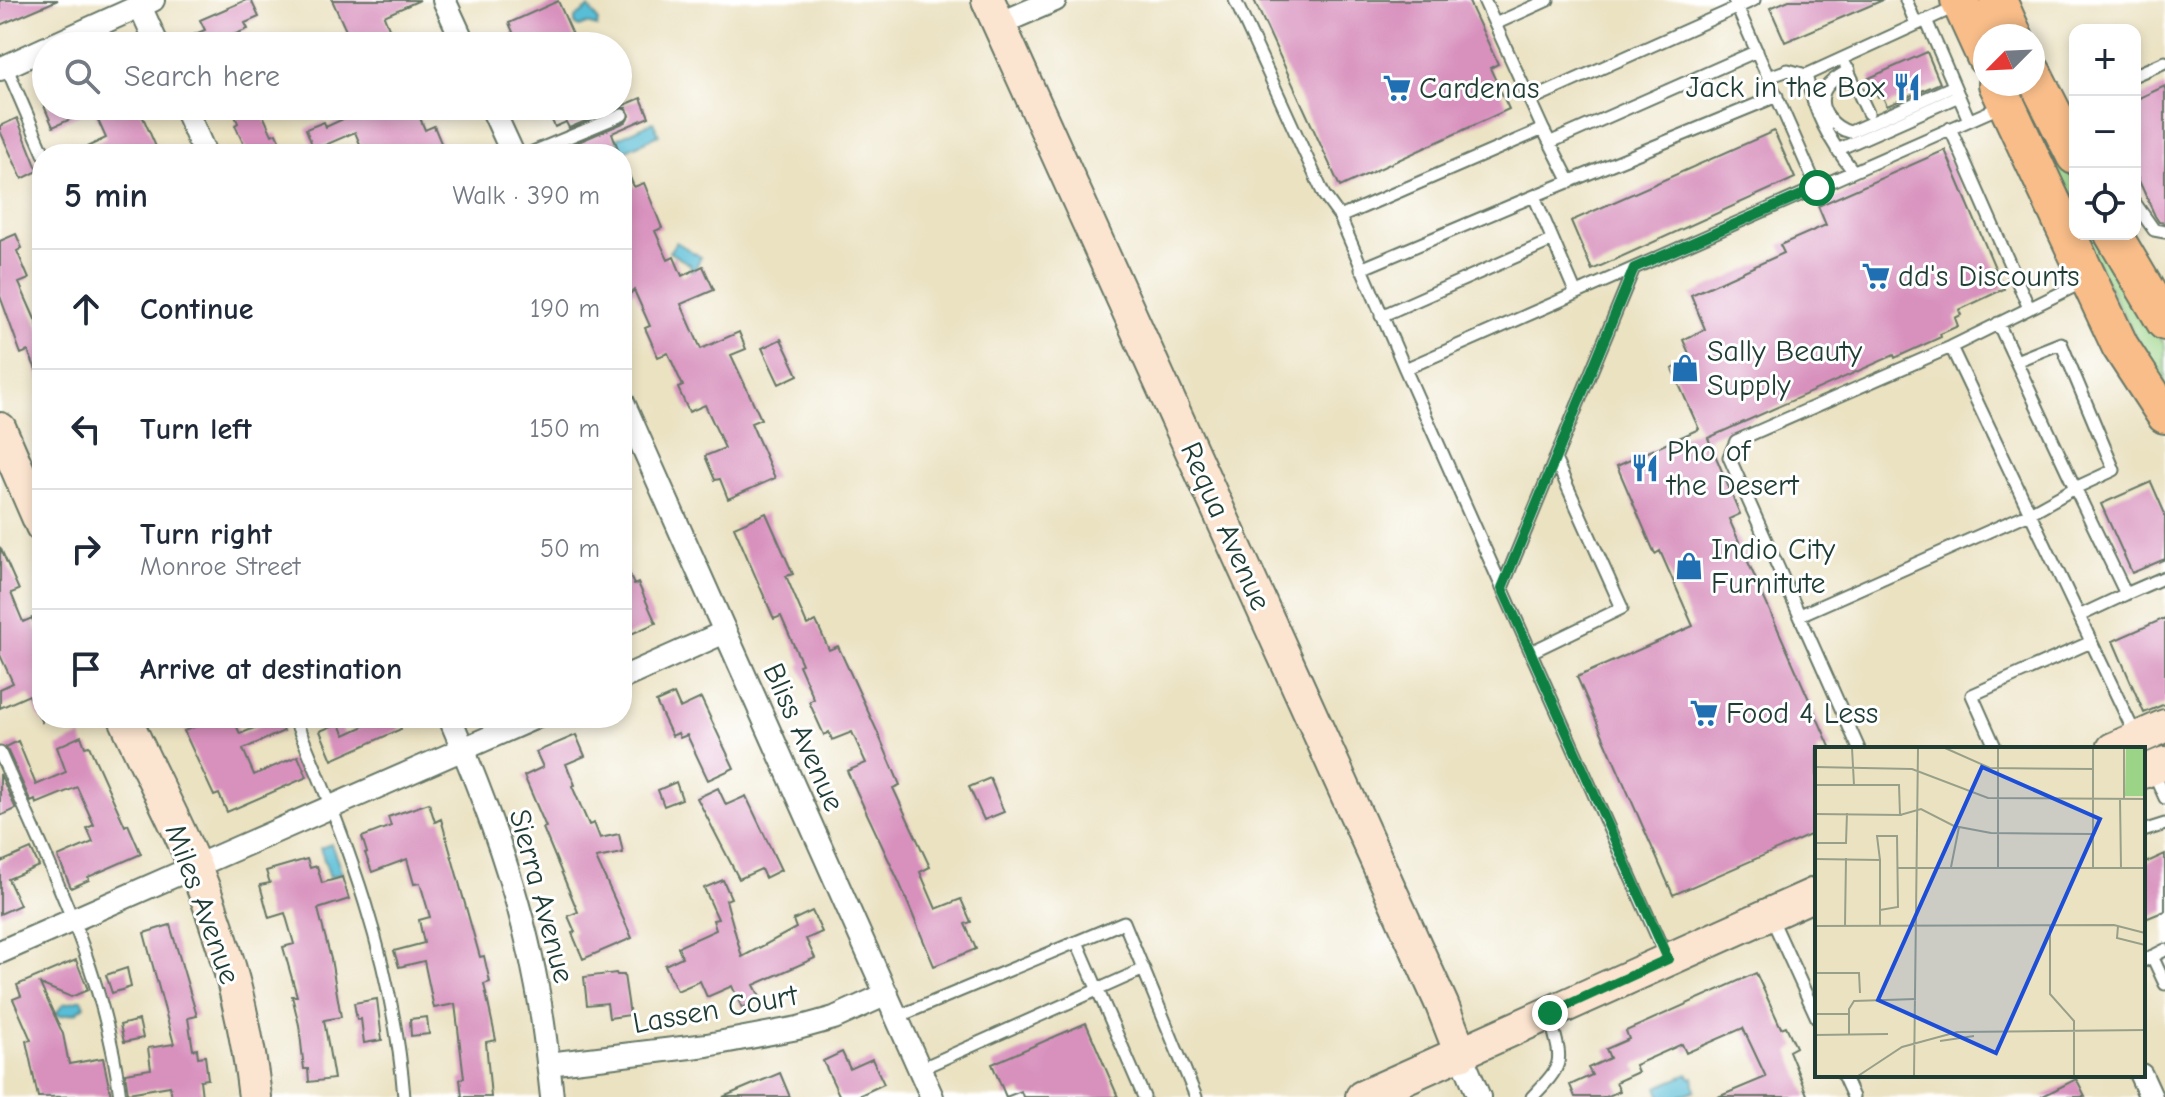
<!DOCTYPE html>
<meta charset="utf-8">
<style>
body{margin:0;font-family:"Comic Neue",sans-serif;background:#f2f2f3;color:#1f2937}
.controls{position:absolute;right:24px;top:24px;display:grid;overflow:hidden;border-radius:16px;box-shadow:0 4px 12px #0003}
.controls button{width:72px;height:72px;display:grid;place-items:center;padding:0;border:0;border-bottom:2px solid #e0e1e3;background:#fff;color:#1f2937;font:40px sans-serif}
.compass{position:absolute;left:1973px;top:24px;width:72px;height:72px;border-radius:50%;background:#fff;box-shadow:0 4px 12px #0003;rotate:246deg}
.stop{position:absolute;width:24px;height:24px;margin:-18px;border:6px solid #0b8043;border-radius:50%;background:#fff}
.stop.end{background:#0b8043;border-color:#fff;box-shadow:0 2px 8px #0008}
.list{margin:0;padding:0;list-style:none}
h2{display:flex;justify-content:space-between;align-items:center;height:104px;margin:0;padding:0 32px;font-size:34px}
h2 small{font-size:26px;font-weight:400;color:#747a83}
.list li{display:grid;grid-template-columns:52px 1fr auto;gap:24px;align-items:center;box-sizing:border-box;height:120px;padding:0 32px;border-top:2px solid #e0e1e3}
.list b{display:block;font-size:30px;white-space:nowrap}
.list p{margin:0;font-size:26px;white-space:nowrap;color:#747a83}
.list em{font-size:26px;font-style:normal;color:#747a83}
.icon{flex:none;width:44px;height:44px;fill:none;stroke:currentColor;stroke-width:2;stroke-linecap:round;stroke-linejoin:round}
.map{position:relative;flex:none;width:2165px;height:1097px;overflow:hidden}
.search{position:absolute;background:#fff;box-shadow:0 4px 12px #0003;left:32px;top:32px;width:600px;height:88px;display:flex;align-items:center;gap:20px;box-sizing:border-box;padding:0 28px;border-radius:44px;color:#747a83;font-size:30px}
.panel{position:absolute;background:#fff;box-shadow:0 4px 12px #0003;left:32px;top:144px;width:600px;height:584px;border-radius:32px}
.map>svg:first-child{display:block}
</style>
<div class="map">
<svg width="2165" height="1097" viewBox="0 0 2165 1097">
<rect width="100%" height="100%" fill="#fff"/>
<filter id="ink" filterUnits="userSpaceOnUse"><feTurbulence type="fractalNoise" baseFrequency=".0125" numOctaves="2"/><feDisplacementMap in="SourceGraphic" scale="16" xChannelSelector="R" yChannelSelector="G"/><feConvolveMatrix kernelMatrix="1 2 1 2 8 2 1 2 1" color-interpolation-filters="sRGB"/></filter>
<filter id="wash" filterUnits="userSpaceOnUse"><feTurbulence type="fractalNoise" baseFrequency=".006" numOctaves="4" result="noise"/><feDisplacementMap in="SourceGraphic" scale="32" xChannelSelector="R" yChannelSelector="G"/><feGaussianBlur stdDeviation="1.8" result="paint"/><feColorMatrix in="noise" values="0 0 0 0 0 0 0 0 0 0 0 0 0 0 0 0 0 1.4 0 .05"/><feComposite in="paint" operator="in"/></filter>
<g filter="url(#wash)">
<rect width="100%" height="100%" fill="#ebe2c2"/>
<path fill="#9bd487" stroke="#5d885e" stroke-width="2" d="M2039,112L2075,184V216L2030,120Z
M2083,234H2100L2165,345V388L2117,303Z"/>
<path fill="#58bdd6" stroke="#3c7d85" stroke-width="2" d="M589,8L598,20L597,27L586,24L579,27L575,25V18Z
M653,122L659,135L622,152L616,139Z
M676,242L701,257L694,270H690L691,265L669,252Z
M331,844L342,873L330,877L320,848Z
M82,999L85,1006L76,1013L60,1016L56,1014L63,1004Z
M1688,1074L1690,1078L1693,1077L1695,1090L1678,1097H1661L1657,1087Z"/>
<g id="blocks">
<path fill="#d891bd" d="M0,0H58L0,25Z
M246,0H251L259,17L245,23L248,29L233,35L238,46H200L195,34L205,30L200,20Z
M332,0H420L384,16L395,42L387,46H353Z
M1254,0H1468L1498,64L1490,68L1509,109L1340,187Z
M1789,0H1883L1785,42L1770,8Z
M558,1L578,46H519L509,23Z
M1927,52L1940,83L1887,106L1882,95L1878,97L1869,78Z
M2165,86V223L2159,222L2155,216L2135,172V100Z
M641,98L649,117L612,133L620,154H580L576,143L626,122L630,115L626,108L619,107L569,128L566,122L555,127L545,106H622Z
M44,106H138L157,149L146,154H72L106,138L93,109L53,127Z
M231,106H259L272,135L276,133L286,154H248L235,125L238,123Z
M371,106H415L425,130L434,126L444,150L433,154H364L355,132L314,150L306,129L324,122L326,127Z
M17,118L38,171L22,179L0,131V126Z
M1774,131L1795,178L1592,270L1571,221Z
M1945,150L2004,289L1959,310L1961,315L1955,318L1958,326L1940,334L1941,337L1895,358L1894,355L1708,438L1740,514L1729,519L1831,749H1817V832L1673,895L1577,677L1693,626L1660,551L1655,554L1617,466L1699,429L1672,369L1692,360L1683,340L1705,329L1691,295L1784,253L1780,245L1826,225L1818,206Z
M622,158L634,187L644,183L662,228L655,231L668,260L674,257L682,276L703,266L714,290L681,304L701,349L739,332L746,349L731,355L761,419L751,423L775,478L728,499L720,479L715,480L705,456L725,448L705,405L689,412L678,388L683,386L668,353L658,357L645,328L650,326L634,290L622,302Z
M16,234L22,248L17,251L29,279L19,283L42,335V383L28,351L21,354L0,296V241Z
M781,339L798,375L779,384L762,348Z
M2151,482L2165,514V559L2132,573L2101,504Z
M766,513L793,574L786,576L807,625L816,621L829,650L838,646L877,731L900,785L893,788L930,867L920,872L936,909L961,899L971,922L965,924L976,949L934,966L899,882L847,771L866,763L852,732L832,740L829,732L824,735L809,702L814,699L799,665L802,664L781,616L774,619L734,527Z
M0,547L19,590L11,593L23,622L32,618L42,640V723L29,695L0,708V689L13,683L0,655Z
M622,559L634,585L638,583L656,623L622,638Z
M2165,618V704L2144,713L2113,641Z
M674,694L680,708L701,698L734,768L708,780L687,735L680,738L678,733L672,736L656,702Z
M196,718H233L240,734L278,718L284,731L243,749L254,775L298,756L307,777L227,812L219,794L214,796L184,731L199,725Z
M371,718H397L401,729L332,760L320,731L339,723L345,735L373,722Z
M576,735L585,756L566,764L575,785L572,786L589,825L594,823L600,838L619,834L623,853L596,858L632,938L583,959L572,933L575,932L568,916L578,912L543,828L546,827L524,776L543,767L536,752Z
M81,736L85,747L89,746L125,826L128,824L141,854L88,877L89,880L71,888L58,857L93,842L87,828L94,825L77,787L36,804L35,800L31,802L6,747L18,741L36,785L66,772L57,747Z
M0,774L16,809L0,816Z
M990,778L1004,812L984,820L969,787Z
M676,782L682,799L664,806L658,790Z
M718,788L726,805L746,796L781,870L765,878L761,869L739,879L697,798Z
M429,803L435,822L441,819L480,957L484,956L490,982L484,984L496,1040L486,1042L491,1097H462L460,1079L464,1078L455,1004L434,1008L424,961L399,967L394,951L424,943L419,920L430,917L420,883L414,884L407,859L372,872L365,853H367L362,837L391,826L388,817Z
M31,849L39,866L8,879L20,905L0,914V860L1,862Z
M2165,854V911L2143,920V864Z
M307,859L310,868L317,866L322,883L342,877L349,899L318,909L331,959L341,1017L324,1020L334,1079L309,1082L308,1069H304L299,1025L292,996H297L283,947L294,944L285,913L269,918L260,885L270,883L266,871Z
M723,880L731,898L726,900L742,957L796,928L793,920L812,911L822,932L806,939L815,958L754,985L761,999L742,1008L732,986L707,997L700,981L677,991L665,965L682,957L678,947L716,930L713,920L718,919L704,888Z
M170,925L197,1016L188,1018L193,1050L197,1049L198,1057L205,1056L208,1079L200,1080L202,1097H172L170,1086L128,1093L125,1073L151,1069L148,1048L174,1044L144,933Z
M76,960L88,990L71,997L40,984L63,1034L69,1064L103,1058L111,1096L38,1097L26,1041L31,1040L13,999L21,996L17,985Z
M127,968L131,987L112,993L106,975Z
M616,973L617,975H624L630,1015L609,1018L607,1003L587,1005L584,977Z
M1756,973L1781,1028L1786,1026L1796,1047L1789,1051L1808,1097H1718L1766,1077L1743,1028L1686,1053L1682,1044L1635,1065L1638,1072L1616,1082L1620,1091L1606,1097H1575L1570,1085L1592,1075L1588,1068L1610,1058L1606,1049L1629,1039L1626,1031Z
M377,999L382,1040L364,1043L361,1019L357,1020L354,1003Z
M427,1017L429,1034L411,1036L410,1019Z
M139,1020L143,1038L124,1042L120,1025Z
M1086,1023L1118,1097H1023L1021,1091L1006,1097L992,1064Z
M842,1052L850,1069L872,1059L884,1084L856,1097H840L823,1061Z
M780,1073L790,1097H723Z
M2076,1079L2085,1097H2041Z"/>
</g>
</g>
<g filter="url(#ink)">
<use href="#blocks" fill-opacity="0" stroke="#676" stroke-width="2"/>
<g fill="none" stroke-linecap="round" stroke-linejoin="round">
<defs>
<path id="lane" d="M1235,0L1324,195L1340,217
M1484,0L1543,129
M1734,0L1817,188
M1906,0L1916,24
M1926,20L1969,120
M1495,24L1548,0
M6,66L44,154
M1846,66L1868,113
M1849,70C1840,76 1827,82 1824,92C1817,110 1834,128 1850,132L1954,86
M1806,75C1815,114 1828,139 1853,171
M2135,75L2165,62
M1769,77L1788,70L1806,75L1957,6
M1530,100L1754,0
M1950,128L2029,308
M1551,142L1757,51
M1837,150L1959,96
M528,154L622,115
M1570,182L1543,129L1340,217L1405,369L2002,106
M2135,203L2154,230L2165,232
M1361,269L1534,196
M1576,294L1534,196L1777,96
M1381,316L1553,240
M1951,347L2136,736
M2016,361L2061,343L2114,470L2075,488L2126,594L2079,616
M1405,369L1667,959
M1502,588L1634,268
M2126,594L2165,577
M1800,615L2030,513L2075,488L1998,323
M1531,652L1622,608L1555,459
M294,718C347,839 394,965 404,1097
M1859,749L1729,457L1736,441L1951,347L2083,282
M1996,749L1972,695L2091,642
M0,753C49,864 106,975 120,1097
M2152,769L2165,798
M2143,831L2165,824
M1771,917L1817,1018
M1077,942L1144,1097
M2152,956L2165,984
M2143,961L2165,950
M897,1017L1124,922L1196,1097
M920,1069L1144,969
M1843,1075L1853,1097
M1532,1097C1566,1062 1562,1063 1550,1017"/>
<path id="street" d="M444,0L465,46
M140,6L158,46
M999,24L1055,0
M51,46L153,0
M0,69L46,48
M184,106L205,154
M491,106L513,154
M622,400L932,1097
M622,678L725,632
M450,718C487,805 520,894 537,987C544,1023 548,1060 552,1097
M0,952L534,718
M1461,1054L1479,1097
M548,1064L707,1045L798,1028L834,1018L887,994
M2141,1075L2151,1097"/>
<path id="secondary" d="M988,0L1442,1005L1461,1054
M0,429L42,526
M125,718C147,768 174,817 195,867C225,941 246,1018 255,1097
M2113,749L2165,726
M2143,772L2165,763
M1362,1097L1817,893"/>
<path id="primary" d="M1959,0L1985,57
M1998,0L2014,36
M2033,73L2075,156
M1997,84L2120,346L2165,415
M2113,234L2165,322"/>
</defs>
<use href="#lane" stroke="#676" stroke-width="15"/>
<use href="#street" stroke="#676" stroke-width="26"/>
<use href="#secondary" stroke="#676" stroke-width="36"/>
<use href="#primary" stroke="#676" stroke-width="40"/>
<use href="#lane" stroke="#fff" stroke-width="11"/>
<use href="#street" stroke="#fff" stroke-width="22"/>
<use href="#secondary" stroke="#fce5d0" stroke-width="32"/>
<use href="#primary" stroke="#f8bd89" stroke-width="36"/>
</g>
</g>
<g fill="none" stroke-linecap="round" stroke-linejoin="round" filter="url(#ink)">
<path stroke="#0b8043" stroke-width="10" d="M1550,1013L1668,959L1502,588L1634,268L1817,188"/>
</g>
<defs>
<symbol id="restaurant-bare" viewBox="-9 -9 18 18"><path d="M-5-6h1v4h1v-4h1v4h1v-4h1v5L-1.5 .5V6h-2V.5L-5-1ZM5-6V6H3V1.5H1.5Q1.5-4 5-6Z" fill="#1f6fb2" stroke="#fff" stroke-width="2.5" paint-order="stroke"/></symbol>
<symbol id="supermarket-bare" viewBox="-9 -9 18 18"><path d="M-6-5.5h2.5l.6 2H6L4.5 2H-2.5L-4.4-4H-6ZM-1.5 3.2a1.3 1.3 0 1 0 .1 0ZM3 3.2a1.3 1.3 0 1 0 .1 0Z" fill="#1f6fb2" stroke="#fff" stroke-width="2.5" paint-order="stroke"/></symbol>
<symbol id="shop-bare" viewBox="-9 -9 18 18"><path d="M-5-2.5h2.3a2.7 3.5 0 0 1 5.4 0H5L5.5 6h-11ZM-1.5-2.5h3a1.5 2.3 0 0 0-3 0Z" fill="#1f6fb2" stroke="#fff" stroke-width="2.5" paint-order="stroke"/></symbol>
</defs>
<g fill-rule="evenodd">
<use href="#restaurant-bare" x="1887" y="67" width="40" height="40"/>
<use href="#supermarket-bare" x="1377" y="68" width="40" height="40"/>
<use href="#supermarket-bare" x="1856" y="256" width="40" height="40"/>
<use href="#shop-bare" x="1665" y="348" width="40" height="40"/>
<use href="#restaurant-bare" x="1625" y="448" width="40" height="40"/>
<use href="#shop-bare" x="1669" y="546" width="40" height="40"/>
<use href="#supermarket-bare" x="1684" y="693" width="40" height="40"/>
</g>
<g text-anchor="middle" stroke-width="6" stroke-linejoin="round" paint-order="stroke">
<g font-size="30" fill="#1f3d34" stroke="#fff" text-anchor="start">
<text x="1885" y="97" text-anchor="end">Jack in the Box</text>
<text x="1419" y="98">Cardenas</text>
<text x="1898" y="286">dd's Discounts</text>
<text x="1707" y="361">Sally Beauty<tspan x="1707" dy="34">Supply</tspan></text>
<text x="1667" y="461">Pho of<tspan x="1667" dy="34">the Desert</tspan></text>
<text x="1711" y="559">Indio City<tspan x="1711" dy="34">Furnitute</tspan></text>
<text x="1726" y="723">Food 4 Less</text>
</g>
<g font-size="30" fill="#1f3d34" stroke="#fff">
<text transform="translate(1226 526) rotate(66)" y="10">Requa Avenue</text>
<text transform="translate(804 737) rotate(66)" y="10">Bliss Avenue</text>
<text transform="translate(542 896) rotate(75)" y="10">Sierra Avenue</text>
<text transform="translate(203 904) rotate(70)" y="10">Miles Avenue</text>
<text transform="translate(715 1009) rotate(-10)" y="10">Lassen Court</text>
</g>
</g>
<g transform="translate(1815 747)">
<rect width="330" height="330" fill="#ebe2c2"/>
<path d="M311,1H330V49H310Z" fill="#9bd487"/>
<path fill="none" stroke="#99a089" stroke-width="2" d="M130,1L175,21L279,22M309,1V52M0,20L97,22L173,51L330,52M0,38H84L85,68M39,38L37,1H46M305,52L306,121M0,67L87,68M85,68L106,62L139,79L176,86L278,87M0,96H31L32,66M0,112L65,113V178M136,120L144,80M183,120V1M278,120V1M83,121H330M65,163L83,160L82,89H62L65,113M30,178L31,111M0,179L299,178L330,186M235,179V247L259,274V329M303,179L302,191L330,198M0,226H44L45,246M0,267H34M34,287V262L39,254L101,252M0,288L73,287M125,294L159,289M43,329L87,300L142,285L330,283M99,329L103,1"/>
<path fill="#1d4ed8" fill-opacity="0.15" stroke="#1d4ed8" stroke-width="4" d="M167,20L285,72L181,306L63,253Z"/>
<rect width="330" height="330" fill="none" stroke="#1f3d34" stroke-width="4"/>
</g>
</svg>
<div class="controls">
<button>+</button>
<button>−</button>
<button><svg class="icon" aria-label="locate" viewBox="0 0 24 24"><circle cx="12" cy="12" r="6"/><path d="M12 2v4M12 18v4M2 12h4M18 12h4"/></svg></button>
</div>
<svg class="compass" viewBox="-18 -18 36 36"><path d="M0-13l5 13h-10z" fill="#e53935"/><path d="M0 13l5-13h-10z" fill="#747a83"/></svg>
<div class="stop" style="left:1817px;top:188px"></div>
<div class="stop end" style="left:1550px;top:1013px"></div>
<div class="search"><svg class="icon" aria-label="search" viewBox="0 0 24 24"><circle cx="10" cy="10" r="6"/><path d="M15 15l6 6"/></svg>Search here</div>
<section class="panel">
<h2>5 min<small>Walk · 390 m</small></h2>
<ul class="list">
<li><svg class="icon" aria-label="ahead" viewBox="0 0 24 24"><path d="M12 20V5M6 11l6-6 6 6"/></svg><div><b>Continue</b></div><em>190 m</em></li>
<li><svg class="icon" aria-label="left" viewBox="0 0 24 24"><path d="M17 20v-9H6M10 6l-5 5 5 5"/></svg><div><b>Turn left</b></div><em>150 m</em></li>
<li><svg class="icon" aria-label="right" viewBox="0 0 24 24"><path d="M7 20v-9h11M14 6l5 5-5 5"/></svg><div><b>Turn right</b><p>Monroe Street</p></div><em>50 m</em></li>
<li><svg class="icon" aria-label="arrive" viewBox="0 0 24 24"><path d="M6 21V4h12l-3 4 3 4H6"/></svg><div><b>Arrive at destination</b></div></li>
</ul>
</section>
</div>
